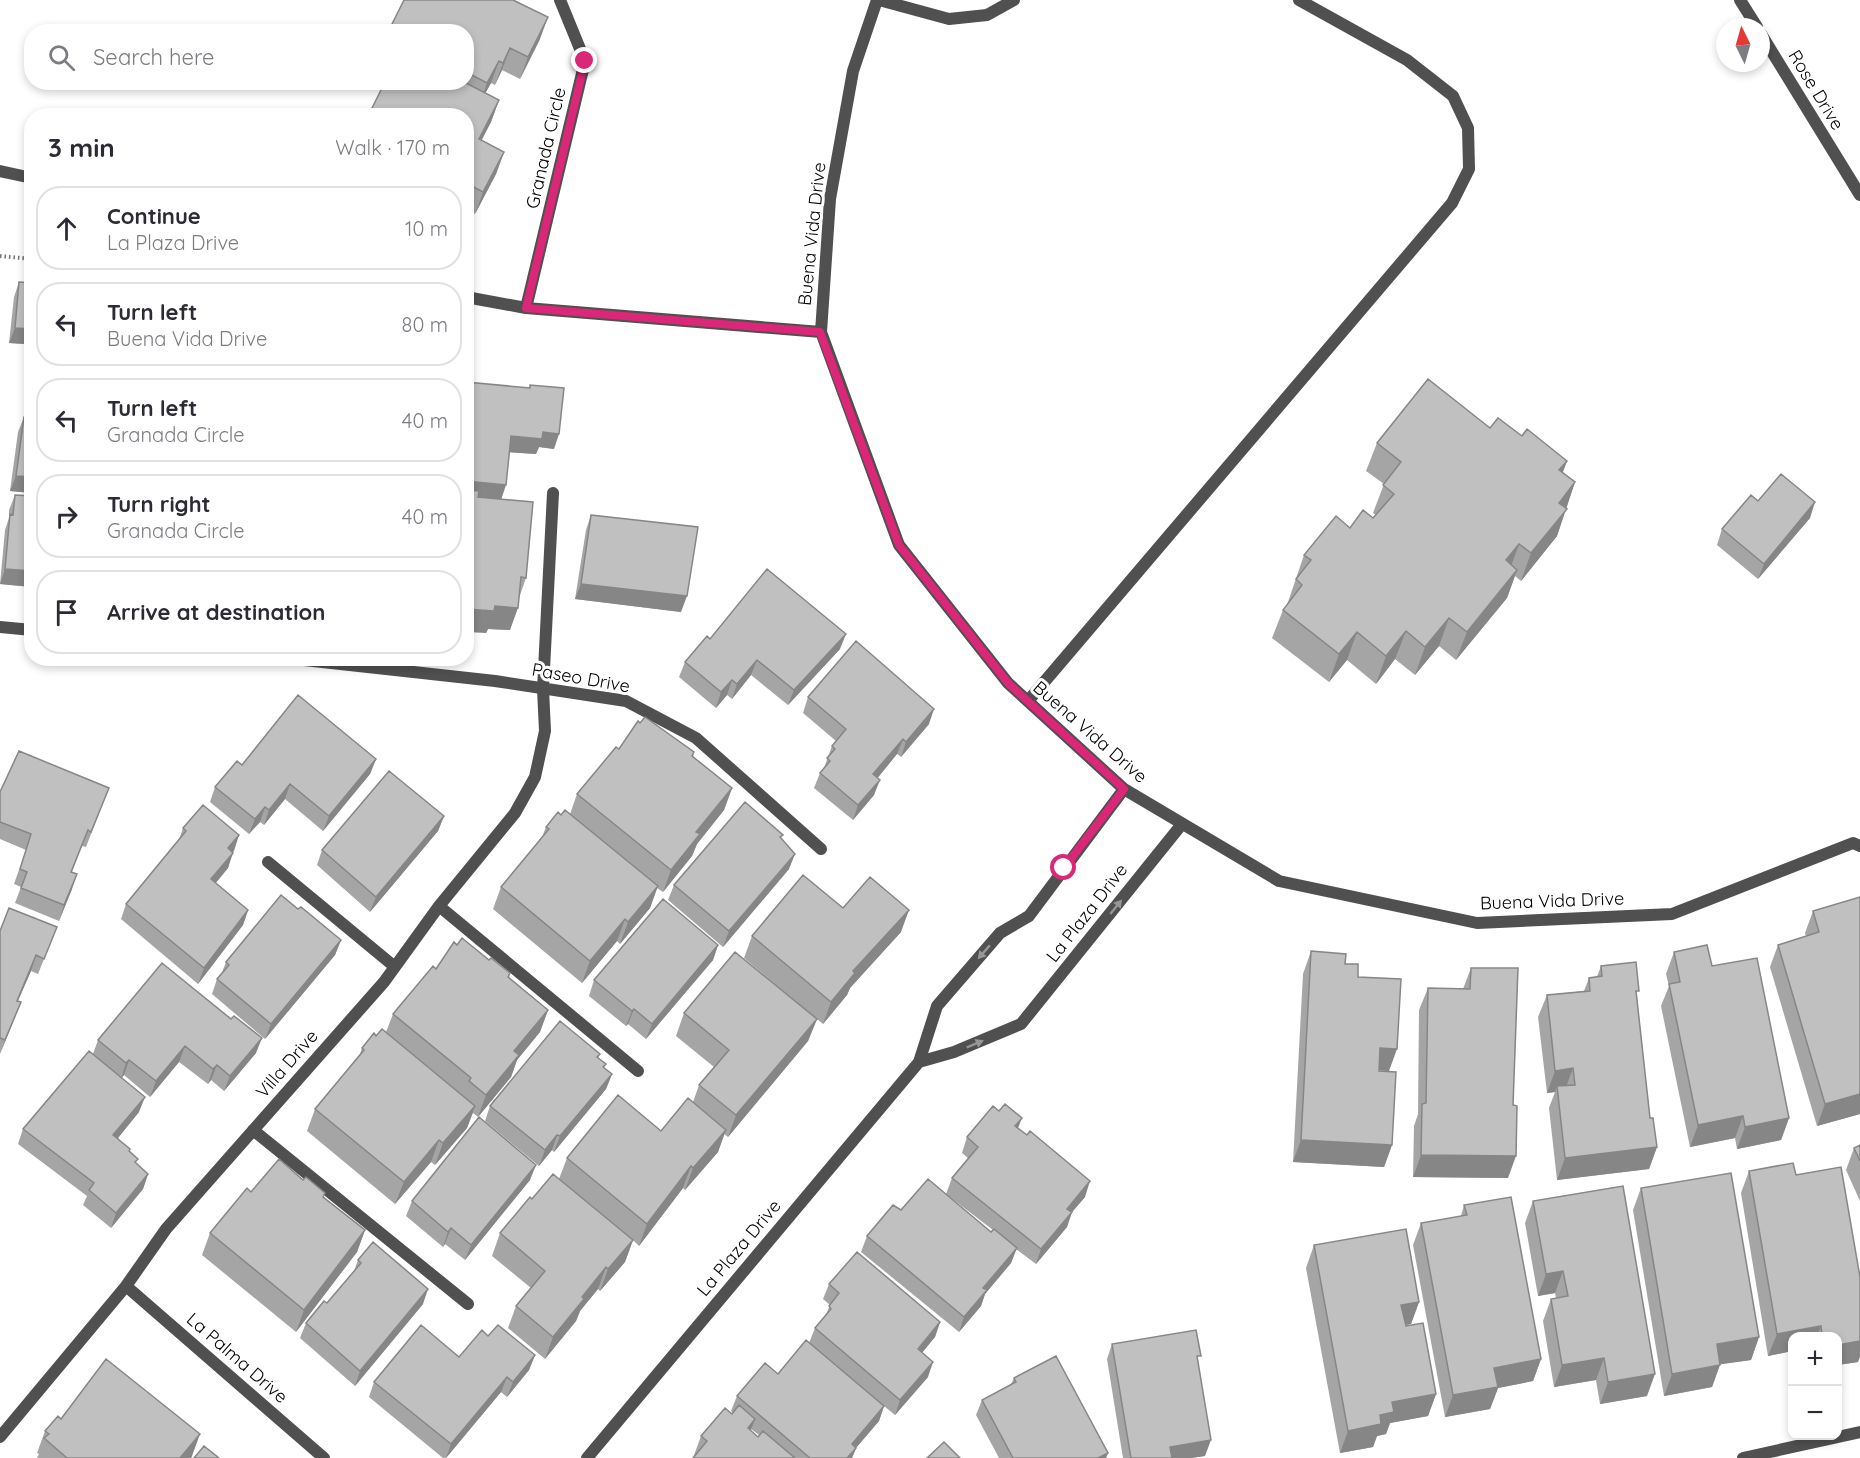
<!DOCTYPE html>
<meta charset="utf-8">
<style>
body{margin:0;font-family:Quicksand,sans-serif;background:#f7f7f7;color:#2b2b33}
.controls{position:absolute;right:18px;bottom:18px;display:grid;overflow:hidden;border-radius:12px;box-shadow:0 3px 9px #0003}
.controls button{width:54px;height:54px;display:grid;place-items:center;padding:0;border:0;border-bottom:2px solid #e1e1e2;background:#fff;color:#2b2b33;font:30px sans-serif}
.compass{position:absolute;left:1716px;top:18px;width:54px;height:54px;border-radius:50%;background:#fff;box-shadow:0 3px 9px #0003;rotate:355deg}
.stop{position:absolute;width:18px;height:18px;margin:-14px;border:4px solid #db2777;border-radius:50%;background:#fff}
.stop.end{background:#db2777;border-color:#fff;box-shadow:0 2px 6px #0008}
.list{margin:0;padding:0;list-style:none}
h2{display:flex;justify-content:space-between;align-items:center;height:78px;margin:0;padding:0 24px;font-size:26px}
h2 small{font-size:20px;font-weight:400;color:#7c7c81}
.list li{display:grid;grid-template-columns:39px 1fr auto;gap:18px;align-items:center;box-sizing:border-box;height:84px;margin:0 12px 12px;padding:0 12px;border:2px solid #e1e1e2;border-radius:24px}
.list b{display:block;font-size:22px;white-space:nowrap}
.list p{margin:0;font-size:20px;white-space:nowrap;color:#7c7c81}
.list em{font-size:20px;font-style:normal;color:#7c7c81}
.icon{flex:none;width:33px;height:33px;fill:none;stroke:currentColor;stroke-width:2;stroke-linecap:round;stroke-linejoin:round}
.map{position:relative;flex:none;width:1860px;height:1458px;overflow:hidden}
.search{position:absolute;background:#fff;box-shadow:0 3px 9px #0003;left:24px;top:24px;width:450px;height:66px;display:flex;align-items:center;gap:15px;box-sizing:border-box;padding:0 21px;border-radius:24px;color:#7c7c81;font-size:22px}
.panel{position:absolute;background:#fff;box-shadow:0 3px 9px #0003;left:24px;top:108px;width:450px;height:558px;border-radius:24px}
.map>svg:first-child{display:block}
</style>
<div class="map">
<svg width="1860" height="1458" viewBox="0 0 1860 1458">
<rect width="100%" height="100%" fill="#fff"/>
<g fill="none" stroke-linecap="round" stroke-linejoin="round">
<path stroke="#727272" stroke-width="4" stroke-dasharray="1.5 3" stroke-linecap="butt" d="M0,256L32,259"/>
<path stroke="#505050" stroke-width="12" d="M879,0L949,19L987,15L1014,0
M1028,701L1452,203L1469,169L1468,128L1453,96L1407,60L1299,0"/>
<path stroke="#505050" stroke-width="12" d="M877,0L853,71L830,199L821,332L899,545L1008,683L1124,789L1279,881L1477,923L1672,914L1853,843L1860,846
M0,171L32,178
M466,297L526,308L821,332
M526,308L585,61L560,0
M0,627L32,630
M286,658L495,681L626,701L696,738L821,849
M268,862L395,967
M439,906L638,1071
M919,1062L954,1052L1021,1024L1182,824
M253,1130L468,1304
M126,1286L324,1458
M0,1437L126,1286L166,1229L384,982L439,906L515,813L535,777L545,731L543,689L553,493
M587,1458L919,1062L937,1006L1000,933L1029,916L1124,789
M1743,1458L1860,1432"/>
<path stroke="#505050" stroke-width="12" d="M1740,0L1757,27
M1761,34L1860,195"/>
</g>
<path fill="#a5a5a5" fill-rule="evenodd" d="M466,32L540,39L520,79L502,70L495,85L491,83L485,93L499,100L491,122L481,140L504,152L496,174L475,214L466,209V116L385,82H466Z
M19,282L32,283V353L25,352V344L9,343L14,297Z
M466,382L529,388L530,385L554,449L539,447L536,454L510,452L501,499L526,578L519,598L510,630L488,629L486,633Z
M29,408L32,493L10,491L18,432L24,417H26Z
M1490,428L1522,436L1567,461L1563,472L1575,482L1557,536L1521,581L1515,576L1507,598L1456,660L1439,646L1415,675L1395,659L1376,684L1347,660L1329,682L1272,638L1283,610L1287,605L1304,555L1350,528L1373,518L1376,515L1373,513L1384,484L1366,471L1377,443Z
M15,495L32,587L0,584L5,530L9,518V510Z
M1758,501L1810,518L1758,579L1717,545L1722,529Z
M591,515L681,612L575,599L586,530Z
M710,639L840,649L788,705L751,675L732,699L727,695L716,708L679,677L685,662Z
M808,697L929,724L901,757L897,754L877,778L874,795L853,820L814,788L820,773L824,768L832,746L836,741L803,713Z
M619,749L694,752L693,757L732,788L724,810L697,844L692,856L663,892L657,888L650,908L620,944L617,941L582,983L493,909L501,887L542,837L546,827L561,815L570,814L577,794Z
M376,759L370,774L323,831L285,799L264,825L260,822L249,834L210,802L215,787L242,765Z
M0,792L103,803L86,847L82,846L72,872V889L59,921L15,903L21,887L14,884L26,850L0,839Z
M444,816L438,831L370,912L317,865L322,850Z
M183,828L239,835L232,852L228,868L216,883L248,910L243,925L198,984L121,919L126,904L179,840Z
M783,835L781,838L789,869L723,947L668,900L674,885Z
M1860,897V1114L1817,1126L1770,967L1778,945L1806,936L1805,933L1813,911Z
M843,908L901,932L850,988L847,995L823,1024L744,958L752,936Z
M57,927L38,974L31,971L18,1001L15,1017L0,1054V931Z
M341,940L335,955L265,1039L212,994L217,979L221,975L226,962Z
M457,945L489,960L510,973L509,977L548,1010L540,1032L517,1060L511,1077L478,1117L473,1113L467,1128L435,1165L431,1162L395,1204L307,1131L315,1109L359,1057L362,1048L376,1036L386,1032L393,1014L436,969Z
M718,945L713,960L646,1039L628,1024L626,1026L589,996L594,980Z
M1311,951L1345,964L1358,977L1389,1071L1379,1070L1392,1145L1384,1167L1293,1162L1303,974Z
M1674,952L1712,966L1789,1118L1781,1140L1737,1149L1735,1138L1690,1147L1661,1006L1669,986L1666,974Z
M162,963L256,1053L224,1091L211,1080L208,1084L179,1062L150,1097L124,1075L122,1077L139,1112L118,1138L129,1152L136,1164L148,1174L143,1189L111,1228L83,1205L87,1196L18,1144L23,1129L93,1054L98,1040Z
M1601,966L1637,997L1650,1118L1657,1147L1649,1169L1557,1180L1549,1108L1555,1092L1547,1093L1538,1017L1547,995L1584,991L1589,978L1597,977Z
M1471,968L1508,1178L1413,1177L1414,1126L1418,1114L1419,1010L1428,988L1463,989Z
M684,1013L817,1019L808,1041L728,1137L724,1134L718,1152L685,1190L683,1188L639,1246L633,1240L625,1262L600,1291L598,1289L580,1311L576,1321L545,1359L508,1328L516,1306L531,1288L492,1256L500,1233L532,1199L559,1179L567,1158L661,1131L693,1102L699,1085L714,1067L676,1036Z
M600,1054L598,1058L606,1064L604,1068L612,1074L606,1089L554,1152L552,1150L539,1166L485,1121L490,1106Z
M1018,1128L1085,1197L1072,1212L1067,1227L1036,1264L1016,1249L1011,1263L985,1294L981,1306L959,1332L861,1252L867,1236L901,1210L991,1232L993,1230L946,1194L952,1178L968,1158L962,1153L967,1137Z
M1860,1145V1201L1846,1170L1854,1148Z
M1749,1171L1796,1175L1858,1362L1838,1365V1336H1792V1351L1768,1356L1741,1193Z
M530,1180L465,1260L445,1244L443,1247L406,1216L412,1201Z
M1641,1188L1759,1337L1751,1360L1720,1364L1712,1387L1664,1396L1633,1210Z
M251,1192L324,1197L365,1230L357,1252L296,1332L202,1255L210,1233Z
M1533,1201L1647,1396L1600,1404L1596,1380L1554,1387L1543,1321L1551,1299L1556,1298L1555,1293L1538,1296L1525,1223Z
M1464,1205L1541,1359L1533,1381L1498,1388L1490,1409L1445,1417L1413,1245L1421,1223L1461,1216Z
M1314,1245L1419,1302L1411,1324L1405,1325L1436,1394L1428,1416L1390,1423L1386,1434L1377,1436L1373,1447L1340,1453L1306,1268Z
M358,1260L423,1304L355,1386L300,1338L306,1323L327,1303L354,1271Z
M829,1284L940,1322L935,1337L922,1352L928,1377L895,1415L884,1406L879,1421L856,1448L852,1458H693L701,1436L733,1413L731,1411L737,1396L778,1374L809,1343L815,1328L825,1317L830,1305L823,1299ZM751,1429L759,1435L758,1437L751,1431Z
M488,1336L535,1355L529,1370L507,1397L501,1392L446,1458H443L369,1397L374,1382L459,1357Z
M1112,1344L1198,1362L1205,1456L1191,1458H1123L1107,1359Z
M1014,1378L1108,1453L1106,1458H999L976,1415L982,1400L1011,1384Z
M61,1419L192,1456L191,1458H37L39,1454L37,1453L45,1431Z"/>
<path fill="#868686" d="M548,17L540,39L520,79L528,57Z
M510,48L502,70L495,85L503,63Z
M499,61L491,83L479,105L487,83Z
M499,100L491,122L471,161L479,139Z
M504,152L496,174L475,214L483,192Z
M15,328L31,329L25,344L9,343Z
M30,337H32V353L25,352Z
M543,432L559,434L554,449L539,447L536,454L506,452L511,436Z
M1567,461L1556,489L1559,470Z
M16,476L32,477V493L10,491Z
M466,481L506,485L501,500L466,497Z
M1575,482L1557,536L1521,581L1531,553L1559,503Z
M1815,502L1810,518L1758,579L1764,564Z
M1519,544L1509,572L1506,560Z
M5,569L32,571V587L0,584Z
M1517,570L1507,598L1456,660L1467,632Z
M581,584L687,596L681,612L575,599Z
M495,606L518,608L510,630L488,629L486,633L466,632V609Z
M1449,618L1439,646L1415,675L1425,647Z
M1406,631L1395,659L1376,684L1386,656Z
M1357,632L1347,660L1329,682L1339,654Z
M846,634L840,649L788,705L794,690Z
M757,660L751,675L732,699L737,684Z
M732,680L727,695L716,708L721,692Z
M934,709L929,724L901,757L906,742Z
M903,739L897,754L868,790L873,774Z
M376,759L370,774L323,831L329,816Z
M880,780L874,795L853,820L858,805Z
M290,784L285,799L264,825L269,810Z
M732,788L724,810L697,844L692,856L663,892L671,870L696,832Z
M265,807L260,822L249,834L255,819Z
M444,816L438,831L370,912L376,897Z
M239,835L234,851L222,863L228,848Z
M233,853L228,868L206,894L211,879Z
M795,854L789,869L723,947L729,931Z
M77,874L72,889L59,921L64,905Z
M658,886L650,908L620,944L628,922Z
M248,910L243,925L198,984L204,968Z
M909,910L901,932L850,988L847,995L823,1024L831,1002L853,971Z
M625,919L617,941L582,983L590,961Z
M341,940L335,955L265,1039L271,1024Z
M718,945L713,960L646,1039L652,1024Z
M36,955L31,971L11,1016L17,1001Z
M21,1002L15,1017L0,1054L5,1040Z
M634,1009L628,1024L626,1026L632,1011Z
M548,1010L540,1032L517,1060L511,1077L478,1117L486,1095L514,1051Z
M817,1019L808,1041L728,1137L736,1115Z
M262,1038L256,1053L224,1091L230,1076Z
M185,1046L179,1062L150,1097L156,1081Z
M1380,1048L1397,1049L1389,1071L1372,1070Z
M129,1060L124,1075L121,1079L126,1063Z
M217,1065L211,1080L208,1084L213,1069Z
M1573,1068L1565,1090L1557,1086L1555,1092L1547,1093L1555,1071Z
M612,1074L606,1089L554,1152L560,1136Z
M1860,1094V1114L1817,1126L1825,1104Z
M145,1097L139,1112L108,1150L113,1135Z
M475,1106L467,1128L435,1165L443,1143Z
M1743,1116L1735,1138L1690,1147L1698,1125Z
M1022,1118L1016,1133L1015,1126Z
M1789,1118L1781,1140L1737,1149L1745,1127Z
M726,1130L718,1152L685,1190L693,1168Z
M557,1135L552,1150L539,1166L545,1150Z
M439,1140L431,1162L395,1204L404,1182Z
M1301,1140L1392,1145L1384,1167L1293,1162Z
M1657,1147L1649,1169L1557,1180L1565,1158Z
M1421,1155L1516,1156L1508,1178L1413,1177Z
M536,1165L530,1180L465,1260L471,1245Z
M691,1166L683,1188L639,1246L647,1224Z
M148,1174L143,1189L111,1228L116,1213Z
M1090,1181L1085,1197L1062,1224L1067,1209Z
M1072,1212L1067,1227L1036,1264L1041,1249Z
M451,1228L445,1244L443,1247L448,1232Z
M365,1230L357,1252L296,1332L304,1310Z
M633,1240L625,1262L600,1291L608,1269Z
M1017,1248L1011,1263L985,1294L981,1306L959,1332L964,1317L983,1288Z
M606,1267L598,1289L580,1311L576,1321L545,1359L553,1337L582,1297Z
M1563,1271L1555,1293L1538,1296L1546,1274Z
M428,1289L423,1304L355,1386L360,1371Z
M1419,1302L1411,1324L1393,1327L1401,1305Z
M940,1322L935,1337L913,1364L918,1349Z
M1821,1326L1817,1336H1792V1351L1768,1356L1777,1334Z
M1759,1337L1751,1360L1709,1366L1717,1344Z
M1860,1341V1357L1858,1362L1838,1365V1345Z
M535,1355L529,1370L507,1397L513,1382Z
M1604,1358L1596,1380L1554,1387L1562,1365Z
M1541,1359L1533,1381L1498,1388L1490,1409L1445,1417L1453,1395L1494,1368Z
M933,1362L928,1377L895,1415L900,1400Z
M1720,1365L1712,1387L1664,1396L1672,1374Z
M1655,1374L1647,1396L1600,1404L1608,1382Z
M507,1377L501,1392L446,1458L451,1444Z
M1436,1394L1428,1416L1390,1423L1386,1434L1377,1436L1373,1447L1340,1453L1348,1431L1380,1415L1392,1402Z
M884,1406L879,1421L855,1449L856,1448L852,1458H847L852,1444Z
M755,1419L747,1441L748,1428Z
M200,1434L192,1456L191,1458H180Z
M1211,1440L1205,1456L1191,1458H1166L1170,1447Z
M1108,1453L1106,1458H1098Z"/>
<path fill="#c0c0c0" stroke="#868686" stroke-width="1.5" d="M404,0H513L548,17L528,57L510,48L503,63L499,61L487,83L466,72V32H388Z
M385,82H464L499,100L479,139L504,152L483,192L466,183V116H368Z
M19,282L32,283V337H30L31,329L15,328Z
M1428,379L1490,428L1498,418L1522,436L1527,429L1567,461L1559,470L1575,482L1559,503L1567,509L1531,553L1519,544L1506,560L1517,570L1467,632L1449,618L1425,647L1406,631L1386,656L1357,632L1339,654L1283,610L1302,585L1296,579L1311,560L1304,555L1336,516L1350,528L1363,510L1373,518L1394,494L1383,485L1401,462L1377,443Z
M466,382L530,388V385L564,388L559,434L543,432L542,439L511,436L506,485L466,481Z
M29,408H32V477L16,476L24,417H28Z
M1781,474L1815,502L1764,564L1722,529L1751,495L1758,501Z
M466,490L479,491L478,497L533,502L526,578L521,577L518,608L495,606L494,611L466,609Z
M15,495L32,496V571L5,569L10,514L13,515Z
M591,515L698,527L687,596L581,584Z
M767,569L846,634L794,690L757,660L737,684L732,680L721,692L685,662L707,636L710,639Z
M856,641L934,709L906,742L903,739L873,774L880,780L858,805L820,773L830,761L827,758L835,749L832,746L846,729L808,697Z
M298,695L376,759L329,816L290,784L269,810L265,807L255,819L215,787L237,761L242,765Z
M645,717L694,752L692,756L732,788L696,832L700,834L671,870L577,794L616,747L619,749L638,721L640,723Z
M19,751L109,788L91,832L88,830L71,872L77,874L64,905L21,888L27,872L20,869L31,834L0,822V792Z
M389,771L444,816L376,897L322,850Z
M745,802L783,835L780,837L795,854L729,931L674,885Z
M203,805L239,835L228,848L233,853L211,879L248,910L204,968L126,904L186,831L183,828Z
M565,810L658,886L628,922L625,919L590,961L501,887L549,829L546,827L558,812L561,815Z
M803,875L843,908L870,877L909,910L853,971L855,973L831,1002L752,936Z
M281,895L298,909L301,907L341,940L271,1024L217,979L229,965L226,962Z
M1860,897V1094L1825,1104L1778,945L1819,932L1813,911Z
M663,899L718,945L652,1024L634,1009L632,1011L594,980Z
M9,908L57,927L44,959L36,955L17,1001L21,1002L5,1040L0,1038V931Z
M462,938L489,960L491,958L510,973L508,977L548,1010L514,1051L519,1055L486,1095L469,1081L471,1078L393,1014L433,966L436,969L454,942L457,945Z
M1707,945L1712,966L1757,958L1789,1118L1745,1127L1743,1116L1698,1125L1669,984L1680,982L1674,952Z
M1311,951L1346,954L1345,964H1358V977L1401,979L1397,1049L1380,1048L1379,1071L1396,1072L1392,1145L1301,1140Z
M735,952L817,1019L736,1115L699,1085L729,1050L684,1013Z
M1636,962L1639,991H1636L1650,1118H1653L1657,1147L1565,1158L1557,1086L1575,1085L1573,1068L1555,1071L1547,995L1590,991L1589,978L1602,976L1601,966Z
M162,963L231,1019L234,1016L262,1038L230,1076L217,1065L213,1069L185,1046L156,1081L129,1060L126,1063L98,1040Z
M1471,968H1518L1513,1105L1517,1106L1516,1156L1421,1155L1422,1104L1426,1103L1428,988L1470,989Z
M560,1021L600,1054L597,1057L606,1064L603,1067L612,1074L560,1136L557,1135L545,1150L490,1106Z
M382,1029L475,1106L443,1143L439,1140L404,1182L315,1109L364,1050L362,1048L374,1033L376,1036Z
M89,1051L145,1097L113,1135L130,1149L129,1151L138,1159L135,1162L148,1174L116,1213L89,1190L94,1183L23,1129Z
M618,1095L661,1131L688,1098L726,1130L693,1168L691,1166L647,1224L567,1158Z
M1005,1104L1022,1118L1015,1126L1027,1135L1030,1131L1090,1181L1067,1209L1072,1212L1041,1249L952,1178L978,1147L967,1137L993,1106L999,1111Z
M479,1117L536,1165L471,1245L451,1228L448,1232L412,1201Z
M1860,1145V1161L1854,1148Z
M279,1159L303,1180L306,1177L325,1193L323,1197L365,1230L304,1310L210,1233L247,1188L251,1192Z
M1793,1163L1796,1175L1841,1167L1860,1277V1341L1838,1345V1336H1822L1821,1326L1777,1334L1749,1171Z
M1731,1173L1759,1337L1717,1344L1720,1365L1672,1374L1641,1188Z
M553,1174L633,1240L608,1269L606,1267L582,1297L584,1299L553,1337L516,1306L545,1271L500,1233L530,1197L532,1199Z
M928,1179L991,1232L994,1229L1017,1248L983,1288L987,1290L964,1317L867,1236L893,1205L901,1210Z
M1623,1186L1655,1374L1608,1382L1604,1358L1562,1365L1551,1299L1568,1296L1563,1271L1546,1274L1533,1201Z
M1511,1197L1541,1359L1494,1368L1498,1387L1453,1395L1421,1223L1467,1215L1464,1205Z
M1406,1229L1419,1302L1401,1305L1406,1326L1423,1323L1436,1394L1392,1402L1394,1412L1380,1415L1381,1424L1348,1431L1314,1245Z
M373,1242L428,1289L360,1371L306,1323L324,1301L327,1303L361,1263L358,1260Z
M857,1252L940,1322L918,1349L933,1362L900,1400L815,1328L831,1309L829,1306L839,1293L829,1284Z
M421,1325L459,1357L482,1330L488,1336L498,1325L535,1355L513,1382L507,1377L451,1444L374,1382Z
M1196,1330L1201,1356H1197L1211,1440L1170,1447L1172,1458H1131L1112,1344Z
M806,1340L884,1406L852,1444L856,1448L847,1458H810L737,1396L765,1363L778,1374Z
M1056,1356L1108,1453L1098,1458H1013L982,1400L1016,1382L1014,1378Z
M106,1359L200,1434L180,1458H67L44,1438L49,1434L45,1431L58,1416L61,1419Z
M739,1405L755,1419L748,1428L758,1437L763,1431L795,1458H693L707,1441L701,1436L725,1408L732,1414Z
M944,1442L960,1458H927Z
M204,1446L219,1458H194Z"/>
<defs><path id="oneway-solid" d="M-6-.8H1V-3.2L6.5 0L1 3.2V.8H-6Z" transform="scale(1.5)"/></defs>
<g fill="#969696">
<use href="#oneway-solid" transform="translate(1116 907) rotate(-51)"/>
<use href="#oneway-solid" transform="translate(984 952) rotate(131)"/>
<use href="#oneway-solid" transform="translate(975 1044) rotate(-23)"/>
</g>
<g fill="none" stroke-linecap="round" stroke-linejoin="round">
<path stroke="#db2777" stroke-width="8" d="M585,61L526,308L820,332L899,545L1008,683L1124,789L1064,868"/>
</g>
<g text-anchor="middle" stroke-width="6" stroke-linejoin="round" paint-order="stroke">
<g font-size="18" fill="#000" stroke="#fff">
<text transform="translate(1816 90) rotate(59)" y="6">Rose Drive</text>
<text transform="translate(546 148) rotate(-77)" y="6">Granada Circle</text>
<text transform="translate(812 234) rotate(-84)" y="6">Buena Vida Drive</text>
<text transform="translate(581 678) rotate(10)" y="6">Paseo Drive</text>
<text transform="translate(1090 732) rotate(41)" y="6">Buena Vida Drive</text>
<text transform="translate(1552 901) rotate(-2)" y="6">Buena Vida Drive</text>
<text transform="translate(1087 913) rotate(-52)" y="6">La Plaza Drive</text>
<text transform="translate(287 1064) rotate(-49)" y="6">Villa Drive</text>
<text transform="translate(739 1248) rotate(-50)" y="6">La Plaza Drive</text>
<text transform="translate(237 1358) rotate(41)" y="6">La Palma Drive</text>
</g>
</g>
</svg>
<div class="controls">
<button>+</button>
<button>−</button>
</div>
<svg class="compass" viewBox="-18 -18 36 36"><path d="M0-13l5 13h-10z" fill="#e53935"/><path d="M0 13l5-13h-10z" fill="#7c7c81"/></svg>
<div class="stop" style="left:1064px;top:868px"></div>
<div class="stop end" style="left:585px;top:61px"></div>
<div class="search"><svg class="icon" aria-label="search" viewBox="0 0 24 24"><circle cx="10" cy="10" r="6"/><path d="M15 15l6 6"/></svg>Search here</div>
<section class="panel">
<h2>3 min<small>Walk · 170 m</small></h2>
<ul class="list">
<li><svg class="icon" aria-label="ahead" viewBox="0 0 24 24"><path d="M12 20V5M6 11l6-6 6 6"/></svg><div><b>Continue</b><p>La Plaza Drive</p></div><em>10 m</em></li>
<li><svg class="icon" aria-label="left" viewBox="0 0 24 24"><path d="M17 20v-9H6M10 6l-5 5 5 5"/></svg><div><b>Turn left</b><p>Buena Vida Drive</p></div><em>80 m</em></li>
<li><svg class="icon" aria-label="left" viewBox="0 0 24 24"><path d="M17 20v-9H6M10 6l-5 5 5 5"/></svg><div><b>Turn left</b><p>Granada Circle</p></div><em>40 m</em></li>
<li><svg class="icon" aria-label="right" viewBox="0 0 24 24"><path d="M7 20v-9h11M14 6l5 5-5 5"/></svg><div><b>Turn right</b><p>Granada Circle</p></div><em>40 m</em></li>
<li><svg class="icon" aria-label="arrive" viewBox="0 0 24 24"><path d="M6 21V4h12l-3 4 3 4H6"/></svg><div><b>Arrive at destination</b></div></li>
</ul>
</section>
</div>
